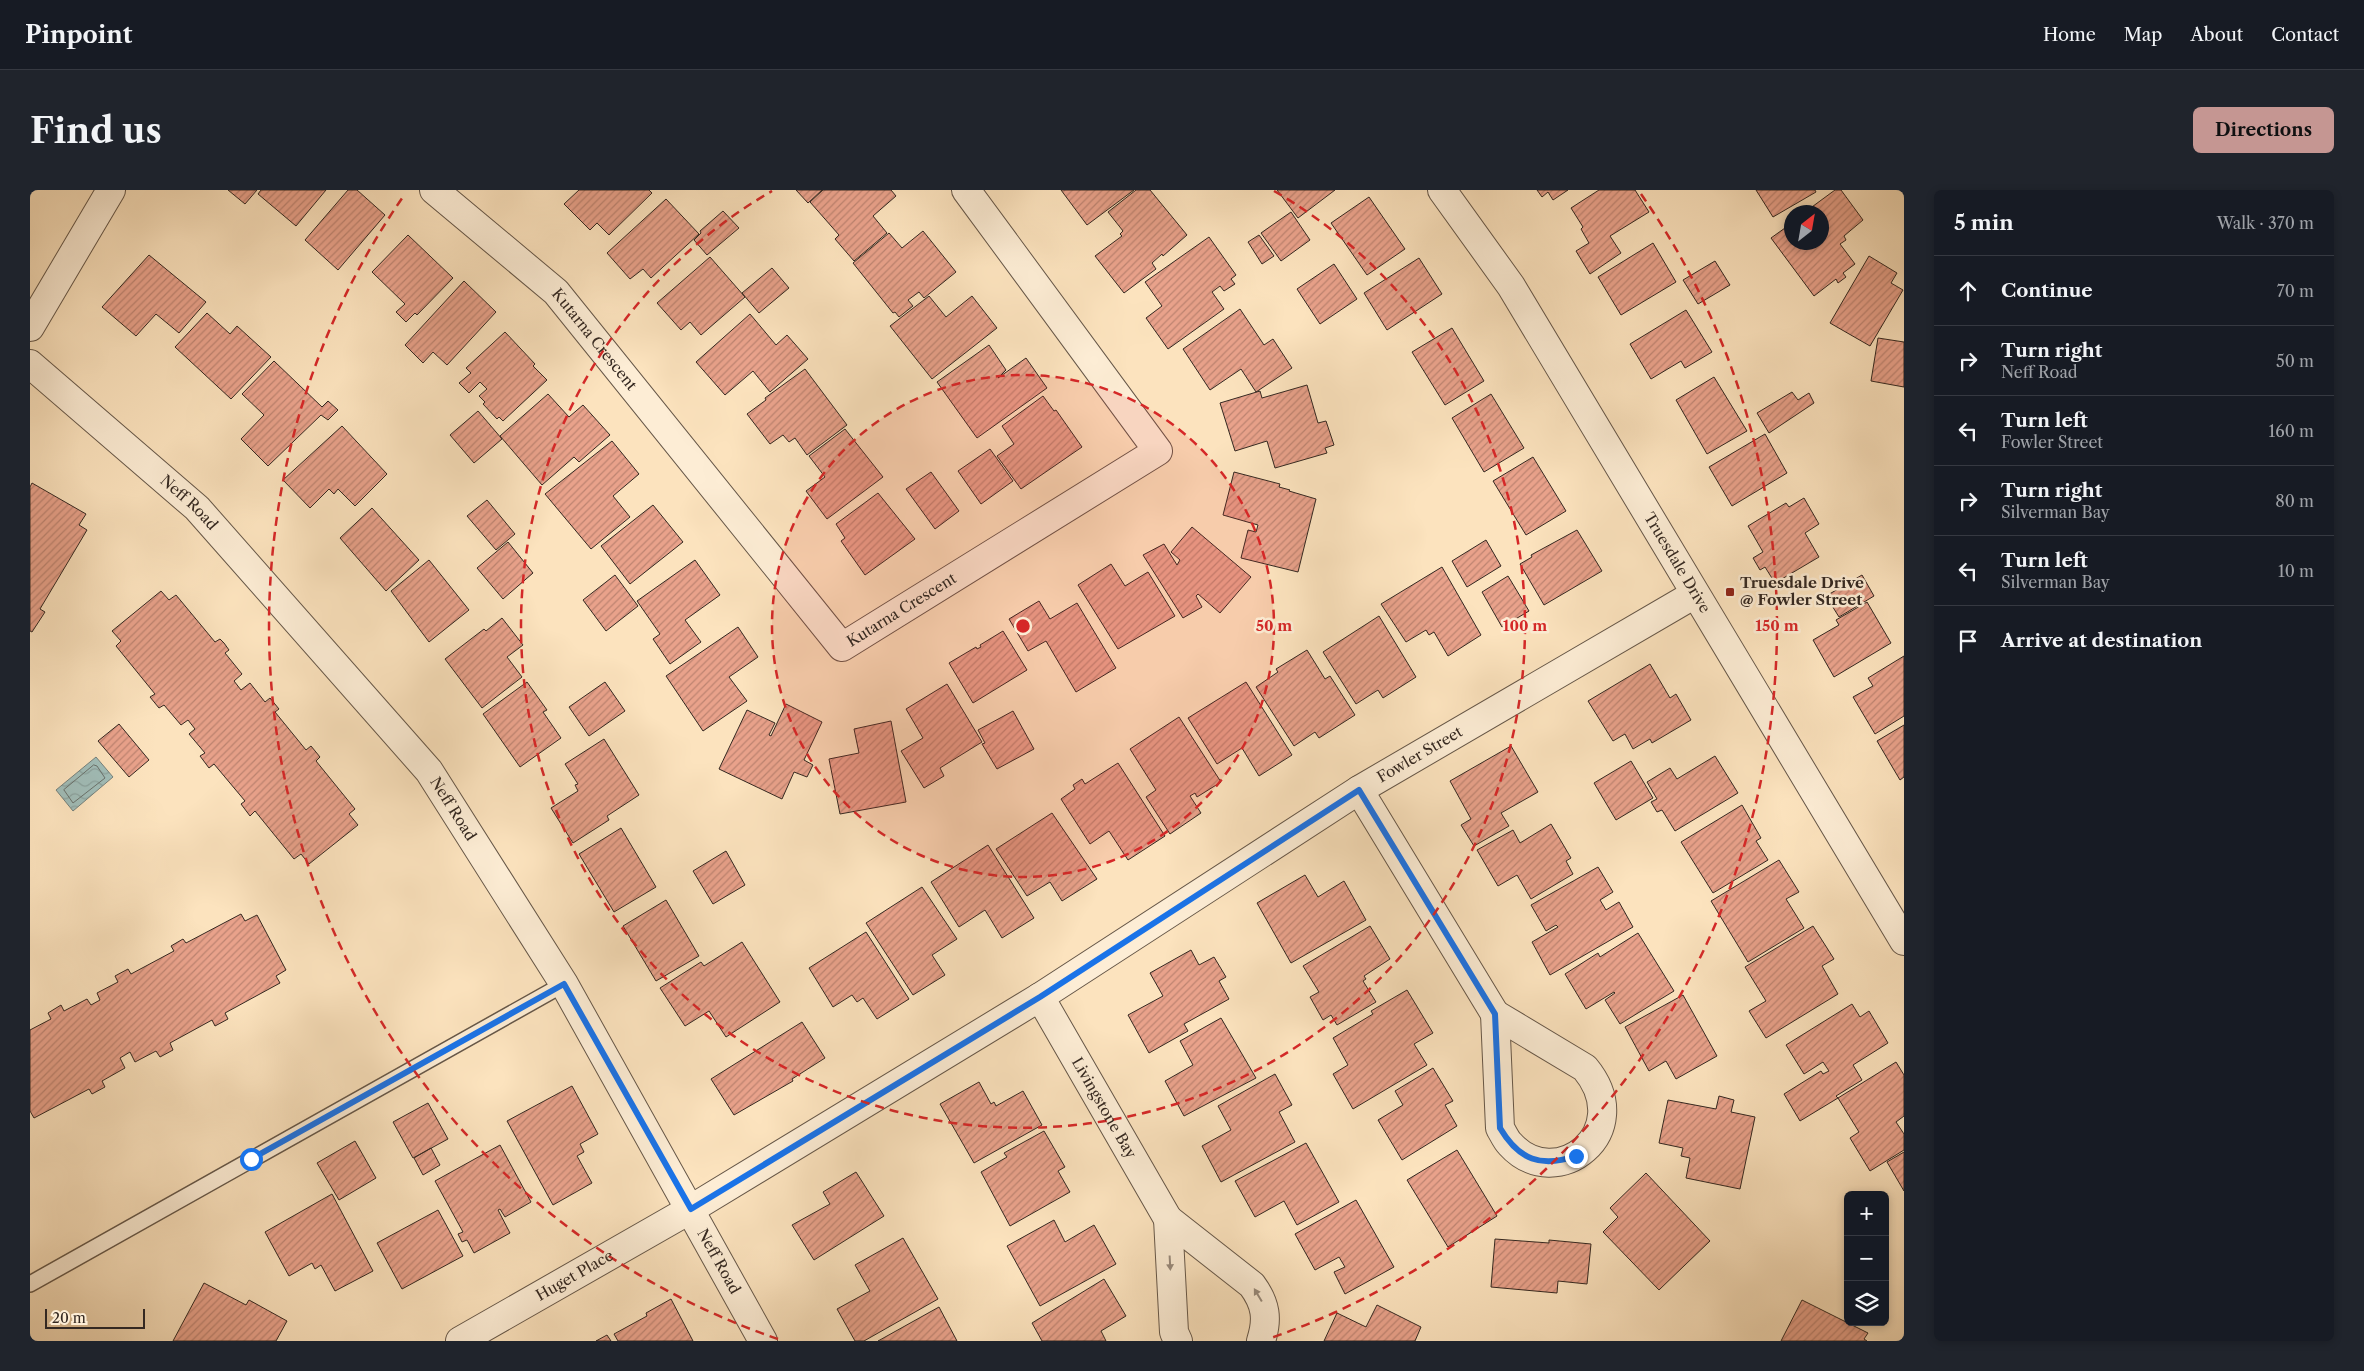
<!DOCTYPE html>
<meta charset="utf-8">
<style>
body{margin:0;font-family:"Libre Caslon Text",serif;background:#20242c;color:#f1f3f6}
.controls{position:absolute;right:15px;bottom:15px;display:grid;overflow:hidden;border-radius:8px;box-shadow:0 2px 8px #0003}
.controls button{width:45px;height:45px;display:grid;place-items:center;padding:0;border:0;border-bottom:1px solid #363941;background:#171b24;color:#f1f3f6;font:25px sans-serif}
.compass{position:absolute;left:1754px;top:15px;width:45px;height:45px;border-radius:50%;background:#171b24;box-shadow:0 2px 8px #0003;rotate:31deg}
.scale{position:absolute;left:15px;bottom:12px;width:100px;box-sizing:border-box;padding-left:5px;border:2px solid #342821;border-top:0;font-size:14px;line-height:18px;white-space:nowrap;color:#342821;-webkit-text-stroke:4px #fdedd5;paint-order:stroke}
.stop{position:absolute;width:15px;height:15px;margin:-11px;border:4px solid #1a73e8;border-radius:50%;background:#fff}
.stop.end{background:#1a73e8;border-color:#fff;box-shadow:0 1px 5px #0008}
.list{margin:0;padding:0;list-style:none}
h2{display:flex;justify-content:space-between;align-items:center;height:65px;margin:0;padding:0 20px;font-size:21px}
h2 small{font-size:16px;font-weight:400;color:#9ea1a6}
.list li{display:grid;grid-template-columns:32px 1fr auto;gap:15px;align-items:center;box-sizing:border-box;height:70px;padding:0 20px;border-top:1px solid #363941}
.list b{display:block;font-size:19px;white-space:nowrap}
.list p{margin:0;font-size:16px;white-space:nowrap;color:#9ea1a6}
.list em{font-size:16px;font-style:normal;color:#9ea1a6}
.icon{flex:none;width:28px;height:28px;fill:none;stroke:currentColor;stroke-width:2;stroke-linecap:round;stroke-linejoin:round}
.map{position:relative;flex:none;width:1874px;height:1151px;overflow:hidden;border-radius:8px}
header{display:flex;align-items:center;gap:30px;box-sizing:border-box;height:70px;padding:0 25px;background:#171b24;border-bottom:1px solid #363941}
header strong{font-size:24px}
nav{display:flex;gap:28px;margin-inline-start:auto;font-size:18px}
.intro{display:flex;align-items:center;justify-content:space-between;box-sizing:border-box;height:120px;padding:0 30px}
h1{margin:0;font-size:35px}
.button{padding:12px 22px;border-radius:8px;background:#c59692;color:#111;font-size:18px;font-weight:700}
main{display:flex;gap:30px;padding:0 30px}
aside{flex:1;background:#171b24;border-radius:8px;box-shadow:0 2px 8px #0003}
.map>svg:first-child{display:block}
</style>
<header>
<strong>Pinpoint</strong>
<nav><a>Home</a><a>Map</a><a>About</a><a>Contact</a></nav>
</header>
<div class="intro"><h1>Find us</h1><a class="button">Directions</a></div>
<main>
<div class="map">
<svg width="1874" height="1151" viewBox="0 0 1874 1151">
<defs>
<pattern id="water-waves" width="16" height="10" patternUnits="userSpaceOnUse" patternTransform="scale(1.25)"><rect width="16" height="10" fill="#a1bdb8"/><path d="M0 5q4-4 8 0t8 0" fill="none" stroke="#8ba29e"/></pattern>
<pattern id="building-hatch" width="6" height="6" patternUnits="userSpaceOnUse" patternTransform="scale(1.25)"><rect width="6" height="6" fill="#e9a28b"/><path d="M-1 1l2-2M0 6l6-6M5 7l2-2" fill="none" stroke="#be8471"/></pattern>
</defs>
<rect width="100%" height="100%" fill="#fce3be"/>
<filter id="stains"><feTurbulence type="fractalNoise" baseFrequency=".004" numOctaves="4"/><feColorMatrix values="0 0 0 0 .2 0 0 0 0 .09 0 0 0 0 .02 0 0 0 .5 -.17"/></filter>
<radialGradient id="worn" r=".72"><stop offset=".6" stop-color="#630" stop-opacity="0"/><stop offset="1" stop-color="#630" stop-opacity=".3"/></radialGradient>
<path fill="url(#water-waves)" stroke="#75817c" d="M66,567L83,587L43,621L26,600Z"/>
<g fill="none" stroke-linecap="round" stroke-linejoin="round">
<path stroke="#6a726c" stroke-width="1" d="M64,575L67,576L75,588L43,613L34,600Z"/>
</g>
<path fill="url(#building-hatch)" stroke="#342821" d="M198,0H227L215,14Z
M231,0H296L266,36L228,4Z
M318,0H327L355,25L308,80L275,50Z
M549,0H619L622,3L579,45L567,33L560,40L534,14Z
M766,0H792L778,13Z
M793,0H861L866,6L843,26L857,43L824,71L805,49L809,45L780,12Z
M1031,0H1104L1057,35Z
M1106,0H1120L1157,45L1133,66L1132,64L1122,73L1126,79L1094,103L1065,66L1092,46L1090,44L1093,41L1078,22Z
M1247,0H1305L1268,28Z
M1507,0H1538L1523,10L1518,2L1512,7Z
M1569,0H1605L1619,22L1580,46L1591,63L1560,84L1546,61L1559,53L1551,39L1553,37L1541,18Z
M1726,0H1785L1786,2L1743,27Z
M1805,0H1811L1833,30L1814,46L1816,50L1810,54L1825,74L1813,83L1816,87L1808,93L1806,89L1784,106L1741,48L1762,33V52H1792V22H1775Z
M1339,7L1375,59L1337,85L1301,33Z
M636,9L669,44L621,88L613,79L600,89L577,63Z
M693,21L709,38L677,65L664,50L671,43L670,41Z
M1261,22L1280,50L1251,71L1231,43Z
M893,41L926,82L894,108L889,102L878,110L883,116L869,127L865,122L863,123L823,73L859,43L872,58Z
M378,45L423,88L387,125L385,123L376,132L366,122L375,114L342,82Z
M1229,45L1244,66L1232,74L1218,52Z
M1179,47L1206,85L1201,89L1205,94L1194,101L1190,96L1182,102L1194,119L1138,159L1116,128L1132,116L1115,92Z
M1623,53L1646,92L1591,125L1568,87Z
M119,65L176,112L149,143L126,124L106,146L72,117Z
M1839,66L1867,83L1861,93L1873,100L1840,156L1800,133Z
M680,67L715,107L671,145L660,132L651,140L627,113Z
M1389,68L1412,104L1357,140L1334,103Z
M1685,71L1700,95L1668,114L1653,90Z
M1304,74L1327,109L1290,134L1267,99Z
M742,78L759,98L729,123L712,103Z
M434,91L466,122L417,175L403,162L393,173L375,155Z
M899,106L916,127L942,106L967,138L902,189L860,136Z
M1210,119L1234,155L1243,149L1262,178L1226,202L1211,179L1180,200L1153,159Z
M1656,120L1682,162L1655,178L1651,171L1621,189L1600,154Z
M177,123L200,144L207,136L241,167L201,209L145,157Z
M720,124L746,155L757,145L778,169L740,202L723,181L695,205L666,172Z
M1422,138L1454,191L1415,215L1382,162Z
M475,142L505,174L503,176L517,190L473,231L469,227L467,229L453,214L455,212L449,206L457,199L450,192L439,203L429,193L441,183L436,178Z
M1848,148L1874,152V197L1841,191Z
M959,155L976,180L968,188L996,168L1017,198L947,248L907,192Z
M244,171L292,217L298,211L308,220L298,230L291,225L238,276L211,249L234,225L212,204Z
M775,179L817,235L777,265L765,248L759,252L753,245L740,254L717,224L736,210L735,208Z
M1684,187L1717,241L1677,264L1646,210Z
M1277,195L1288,233L1296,231L1304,255L1295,258L1297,263L1245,278L1237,251L1205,261L1190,213L1230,201L1232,208Z
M1762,202L1768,210L1779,203L1784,213L1739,243L1727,223Z
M518,204L539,227L553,215L580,245L549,272L544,267L512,295L470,246Z
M1461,204L1494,258L1454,282L1422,228Z
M1013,206L1024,221L1026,220L1052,257L991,299L967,266L984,254L972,236Z
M448,221L472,249L444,273L420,245Z
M312,236L357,284L325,316L308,299L304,304L299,299L280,318L253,290Z
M815,239L853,287L797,329L776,301L795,287L779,266Z
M1735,244L1757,283L1702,316L1679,277Z
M582,251L609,284L583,306L600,327L561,359L515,304Z
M960,259L983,291L951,314L928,281Z
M1503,267L1536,321L1496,345L1463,291Z
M901,282L929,321L905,339L876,299Z
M1204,282L1250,294L1249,297L1260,300L1259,301L1286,309L1268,382L1211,368L1218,340L1226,342L1228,335L1193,325Z
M2,293L56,324L49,335L57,340L10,419L15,422L2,442L0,441V297Z
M848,303L885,349L835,385L811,351L815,348L806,334Z
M1774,308L1789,334L1775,343L1789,367L1745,393L1735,377L1730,380L1723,368L1733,362L1718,336L1756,313L1759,317Z
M457,310L485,344L466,360L437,326Z
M623,315L653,352L600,394L571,356Z
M342,318L389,370L356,401L310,348Z
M1162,337L1221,387L1190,423L1168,404L1166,406L1172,417L1153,428L1113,365L1134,354L1147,375L1150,370L1141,362Z
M1547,340L1572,381L1514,415L1490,374L1502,367L1501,365Z
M1456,350L1471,376L1437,397L1422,371Z
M478,352L503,383L473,409L447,378Z
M399,370L439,420L399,452L361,401Z
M665,370L690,405L655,430L671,452L640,474L623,449L630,444L607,411Z
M1081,374L1095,396L1118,382L1145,426L1088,459L1048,395Z
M1412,377L1451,445L1418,466L1404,442L1399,445L1396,440L1376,452L1351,414Z
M585,385L608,416L576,441L553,410Z
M1832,385L1844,406L1809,427L1796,406Z
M1478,386L1499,421L1472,437L1452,402Z
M131,401L139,410L146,405L185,452L190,449L194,453L199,460L195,463L212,484L204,491L211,500L220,493L235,512L240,508L249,519L245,522L276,560L281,556L290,567L286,571L325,619L319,624L328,635L279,674L271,664L264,669L225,621L220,626L211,614L215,611L184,574L179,578L170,566L175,563L159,544L165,539L158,530L151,535L134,515L129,518L120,507L125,504L86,456L91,451L82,441Z
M1009,411L1020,429L1047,413L1086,478L1046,502L1016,451L998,461L979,429Z
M1837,412L1861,453L1804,487L1783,450L1809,435L1806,430Z
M1349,426L1386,487L1353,508L1348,500L1326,514L1293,462Z
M472,428L493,455L477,467L492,487L452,518L415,469L454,439L456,441Z
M708,437L728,467L699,487L717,511L673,541L636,486Z
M973,441L997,480L943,513L919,473L946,457L947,459L951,457L950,455Z
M1277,460L1295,489L1300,486L1325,525L1289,548L1285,542L1264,556L1226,497L1248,482L1246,479Z
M1874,466V526L1845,544L1823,507L1843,496L1838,488Z
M1620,474L1640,508L1646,504L1661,530L1622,553L1620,549L1603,559L1595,544L1583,551L1558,511Z
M497,492L517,520L513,522L531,548L490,577L453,524Z
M575,492L595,521L559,546L539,517Z
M1216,492L1262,565L1229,586L1212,558L1187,574L1158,528Z
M917,494L952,552L910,578L914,586L894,598L871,561L893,548L876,519Z
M756,514L792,532L774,570L783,575L777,587L764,582L752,609L689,579L717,520L745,533L739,545L741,546Z
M983,521L1004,559L967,579L952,554L955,553L948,540Z
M1149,527L1191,592L1167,607L1165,603L1160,606L1171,623L1140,644L1116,607L1126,600L1100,559Z
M861,531L876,612L810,624L799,569L829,563L824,539Z
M89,534L119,570L99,587L68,551Z
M1874,535V587L1870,590L1847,551Z
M574,549L609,605L577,626L579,630L543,653L521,618L548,601L545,595L548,594L535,574Z
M1481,556L1508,602L1471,623L1479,636L1444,656L1431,635L1441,629L1420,591Z
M1685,566L1708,603L1645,641L1632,620L1627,622L1621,612L1627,609L1617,592L1640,578L1647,589Z
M1601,571L1623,608L1586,630L1564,593Z
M1088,573L1135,646L1098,670L1079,641L1060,654L1031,609L1045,599L1043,595L1052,589L1055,594Z
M1712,615L1731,648L1726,651L1738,670L1683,703L1651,652Z
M1022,623L1067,689L1032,711L1020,692L997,706L966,659Z
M1521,634L1541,668L1536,671L1543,684L1501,709L1487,685L1468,696L1447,660L1483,640L1490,653Z
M591,638L626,697L584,722L549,664Z
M958,655L1004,728L972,748L955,720L929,737L901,692Z
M696,661L715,695L683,714L663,681Z
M1749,670L1769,702L1756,709L1774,738L1718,772L1681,711Z
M1568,677L1583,702L1570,710L1576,720L1589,712L1603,737L1520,785L1502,752L1528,737L1526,735L1516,741L1501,715Z
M1275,685L1288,707L1314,691L1336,730L1261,773L1227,713Z
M892,697L927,749L902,765L915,785L883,805L836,733Z
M636,710L669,766L626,791L593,736Z
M211,724L215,731L227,725L256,780L246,786L250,793L195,823L198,829L185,836L182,830L140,853L143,860L130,867L126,861L105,872L100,862L90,868L95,878L72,891L75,897L62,904L59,899L4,928L0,921V840L21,829L18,823L31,815L34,821L57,809L61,815L70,810L67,803L88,792L85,786L98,779L101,784L144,761L141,756L153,749L156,753Z
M1340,736L1360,769L1334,786L1336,789L1333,791L1346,812L1307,835L1301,825L1293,830L1280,807L1289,802L1273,776Z
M1783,736L1804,769L1792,776L1808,804L1736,848L1719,821L1736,811L1715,777Z
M836,742L879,809L847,829L833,808L827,812L822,805L803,817L779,778Z
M1608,743L1644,801L1590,834L1575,810L1585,803L1584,802L1556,819L1535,784L1568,763L1570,767Z
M712,752L750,812L696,847L679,821L655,836L630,798L671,772L674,776Z
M1161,760L1169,775L1184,767L1196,787L1189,791L1199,809L1154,834L1158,841L1119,863L1098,825L1133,806L1120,783Z
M1377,800L1403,843L1384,854L1397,875L1323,919L1303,884L1318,875L1303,848L1343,824L1341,821Z
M1653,805L1687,866L1646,889L1636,871L1619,881L1595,837Z
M1822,814L1830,827L1839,821L1858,853L1823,875L1832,890L1806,906L1808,908L1770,931L1754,904L1791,881L1793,884L1799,881L1793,872L1774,884L1756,855Z
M1191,828L1226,888L1154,926L1135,891L1163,875L1150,851Z
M772,832L795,868L762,889L763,891L704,925L681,889Z
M1866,872L1874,885V926L1866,932L1874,944V960L1840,981L1820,948L1829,942L1808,908Z
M1403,878L1423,911L1415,915L1427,936L1372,970L1348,930L1373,915L1365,901Z
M1245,884L1262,915L1249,922L1265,952L1191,992L1172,956L1201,940L1188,916Z
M949,892L961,914L964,912L966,916L993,901L1012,935L944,973L910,914Z
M542,896L568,944L550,954L554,962L547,966L562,993L523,1015L477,931Z
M1689,906L1704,910L1701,922L1725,927L1710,999L1656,988L1660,968L1651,966L1653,958L1629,953L1638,910L1686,919Z
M398,913L418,949L383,968L363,932Z
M1014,941L1035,977L1028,981L1040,1002L980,1036L951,982L977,967L974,963Z
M325,951L346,988L309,1010L287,973Z
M1276,953L1309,1012L1267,1035L1254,1011L1225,1027L1205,991Z
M470,955L501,1012L475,1027L470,1019L468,1020L480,1043L444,1063L437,1050L432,1052L428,1044L433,1042L405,991Z
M401,958L410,975L393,985L384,968Z
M1427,960L1467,1026L1418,1057L1377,990Z
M1874,962V1001L1857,972Z
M826,982L854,1026L784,1070L762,1035L800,1014L793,1002Z
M1616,983L1680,1051L1629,1100L1573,1042L1588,1027L1580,1018Z
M302,1004L343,1081L305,1101L291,1075L285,1079L282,1073L259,1086L235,1042Z
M1326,1010L1364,1077L1315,1104L1304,1082L1315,1077L1309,1067L1285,1080L1265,1044Z
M408,1020L433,1066L372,1099L347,1053Z
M1024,1030L1035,1052L1064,1035L1086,1074L1010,1116L977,1056Z
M873,1048L908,1109L834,1151H825L807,1119L840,1101L825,1075Z
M1465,1049L1519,1053V1050L1561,1054L1557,1094L1528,1091L1527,1103L1461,1097Z
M1074,1089L1096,1126L1071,1141L1076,1151H1012L1002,1133Z
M174,1093L216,1115L219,1110L257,1131L246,1151H143Z
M641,1109L663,1151H588L584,1144L617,1126L616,1123Z
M1772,1110L1838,1143L1834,1149L1837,1151H1751Z
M1347,1115L1391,1137L1385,1151H1294L1307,1123L1336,1137Z
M909,1117L927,1151H848Z
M577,1145L581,1151H566Z"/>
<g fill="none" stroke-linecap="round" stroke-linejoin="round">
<defs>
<path id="service" d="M0,1094L534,794"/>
<g id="minor">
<path id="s1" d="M404,0L526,102L812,457L1128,261L936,0"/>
<path id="s2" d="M0,174L167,318L399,581L534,794L733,1151"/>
<path d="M1329,600L1465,824"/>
<path id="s3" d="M1010,807L1138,1029"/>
<path d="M1465,824L1555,878C1608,942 1526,1005 1480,954C1476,950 1473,943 1470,938Z"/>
<path id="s4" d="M430,1151L661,1019L1010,807L1329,600L1665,404"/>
<path d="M1148,1151L1144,1142L1138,1029L1222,1095C1236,1114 1238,1129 1231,1151"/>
</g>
<g id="tertiary">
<path id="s5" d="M1412,0L1481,96L1874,751"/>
<path d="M0,137L81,0"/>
</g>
</defs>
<use href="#service" stroke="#665748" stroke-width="18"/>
<use href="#minor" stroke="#665748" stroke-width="30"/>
<use href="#tertiary" stroke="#665748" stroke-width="30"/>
<use href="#service" stroke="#fdedd5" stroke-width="15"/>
<use href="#minor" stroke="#fdedd5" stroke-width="28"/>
<use href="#tertiary" stroke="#fdedd5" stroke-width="28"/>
</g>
<defs><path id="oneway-solid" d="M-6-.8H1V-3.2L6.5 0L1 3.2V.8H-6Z" transform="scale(1.25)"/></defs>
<g fill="#988a7b">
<use href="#oneway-solid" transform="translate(1140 1073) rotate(87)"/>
<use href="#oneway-solid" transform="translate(1228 1105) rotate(-121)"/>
</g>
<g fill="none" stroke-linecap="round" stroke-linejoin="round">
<path stroke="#1a73e8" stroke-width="6" d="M221,969L534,794L661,1019L1010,807L1329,600L1465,824L1470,938C1489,970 1511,978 1546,966"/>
</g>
<circle cx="993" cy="436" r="251" fill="#d62828" fill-opacity=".12"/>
<g fill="none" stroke="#d62828" stroke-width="2.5" stroke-dasharray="9 6">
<circle cx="993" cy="436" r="251"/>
<path d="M1244 1A502 502 0 1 1 742 1"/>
<path d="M748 1149A754 754 0 0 1 375 4M1611 4A754 754 0 0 1 1238 1149"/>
</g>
<rect fill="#8f2418" stroke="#fdedd5" stroke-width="2" x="1695" y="397" width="10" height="10" rx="2.5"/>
<g text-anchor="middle" stroke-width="5" stroke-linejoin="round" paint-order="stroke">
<g font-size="15" fill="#342821" stroke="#fdedd5">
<text dy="5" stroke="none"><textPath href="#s1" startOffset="220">Kutarna Crescent</textPath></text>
<text dy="5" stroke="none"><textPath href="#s2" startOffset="211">Neff Road</textPath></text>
<text dy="5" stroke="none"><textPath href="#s5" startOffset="441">Truesdale Drive</textPath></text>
<text dy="5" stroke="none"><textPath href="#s1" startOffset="685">Kutarna Crescent</textPath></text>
<text dy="5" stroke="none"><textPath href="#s4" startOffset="1125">Fowler Street</textPath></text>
<text dy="5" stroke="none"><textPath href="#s2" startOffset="616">Neff Road</textPath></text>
<text dy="5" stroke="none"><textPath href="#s3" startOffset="128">Livingstone Bay</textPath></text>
<text dy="5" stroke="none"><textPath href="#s2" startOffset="1141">Neff Road</textPath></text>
<text dy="5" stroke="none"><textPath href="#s4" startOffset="132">Huget Place</textPath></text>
</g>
<g font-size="15" font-weight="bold" fill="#342821" stroke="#fdedd5" text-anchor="start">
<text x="1710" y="398">Truesdale Drive<tspan x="1710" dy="17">@ Fowler Street</tspan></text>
</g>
</g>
<circle cx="993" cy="436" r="8" fill="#d62828" stroke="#fdedd5" stroke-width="2.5"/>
<g font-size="15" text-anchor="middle" font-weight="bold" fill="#d62828" stroke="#fdedd5" stroke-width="5" stroke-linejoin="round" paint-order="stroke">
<text x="1244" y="441">50 m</text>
<text x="1495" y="441">100 m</text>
<text x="1747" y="441">150 m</text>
</g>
<rect width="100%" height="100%" filter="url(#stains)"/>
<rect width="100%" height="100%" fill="url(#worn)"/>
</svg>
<div class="controls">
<button>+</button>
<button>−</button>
<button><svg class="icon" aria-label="layers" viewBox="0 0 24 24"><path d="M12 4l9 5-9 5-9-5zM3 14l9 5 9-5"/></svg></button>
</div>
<svg class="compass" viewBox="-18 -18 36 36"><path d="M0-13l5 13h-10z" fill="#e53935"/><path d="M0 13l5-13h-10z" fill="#9ea1a6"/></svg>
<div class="scale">20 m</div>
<div class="stop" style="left:221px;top:969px"></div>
<div class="stop end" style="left:1546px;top:966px"></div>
</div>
<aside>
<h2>5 min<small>Walk · 370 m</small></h2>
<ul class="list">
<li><svg class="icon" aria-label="ahead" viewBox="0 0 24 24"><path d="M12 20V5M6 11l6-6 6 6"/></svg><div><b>Continue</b></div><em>70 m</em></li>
<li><svg class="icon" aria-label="right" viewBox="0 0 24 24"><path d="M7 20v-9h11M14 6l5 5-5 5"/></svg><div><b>Turn right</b><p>Neff Road</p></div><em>50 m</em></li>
<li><svg class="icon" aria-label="left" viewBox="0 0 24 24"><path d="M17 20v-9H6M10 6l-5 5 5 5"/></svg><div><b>Turn left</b><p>Fowler Street</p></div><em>160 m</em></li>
<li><svg class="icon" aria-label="right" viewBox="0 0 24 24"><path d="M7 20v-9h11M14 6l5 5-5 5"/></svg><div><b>Turn right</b><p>Silverman Bay</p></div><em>80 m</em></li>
<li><svg class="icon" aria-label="left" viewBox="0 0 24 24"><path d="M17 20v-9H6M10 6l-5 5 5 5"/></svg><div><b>Turn left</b><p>Silverman Bay</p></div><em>10 m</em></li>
<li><svg class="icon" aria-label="arrive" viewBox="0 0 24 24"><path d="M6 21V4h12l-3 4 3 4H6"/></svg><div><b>Arrive at destination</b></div></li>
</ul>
</aside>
</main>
